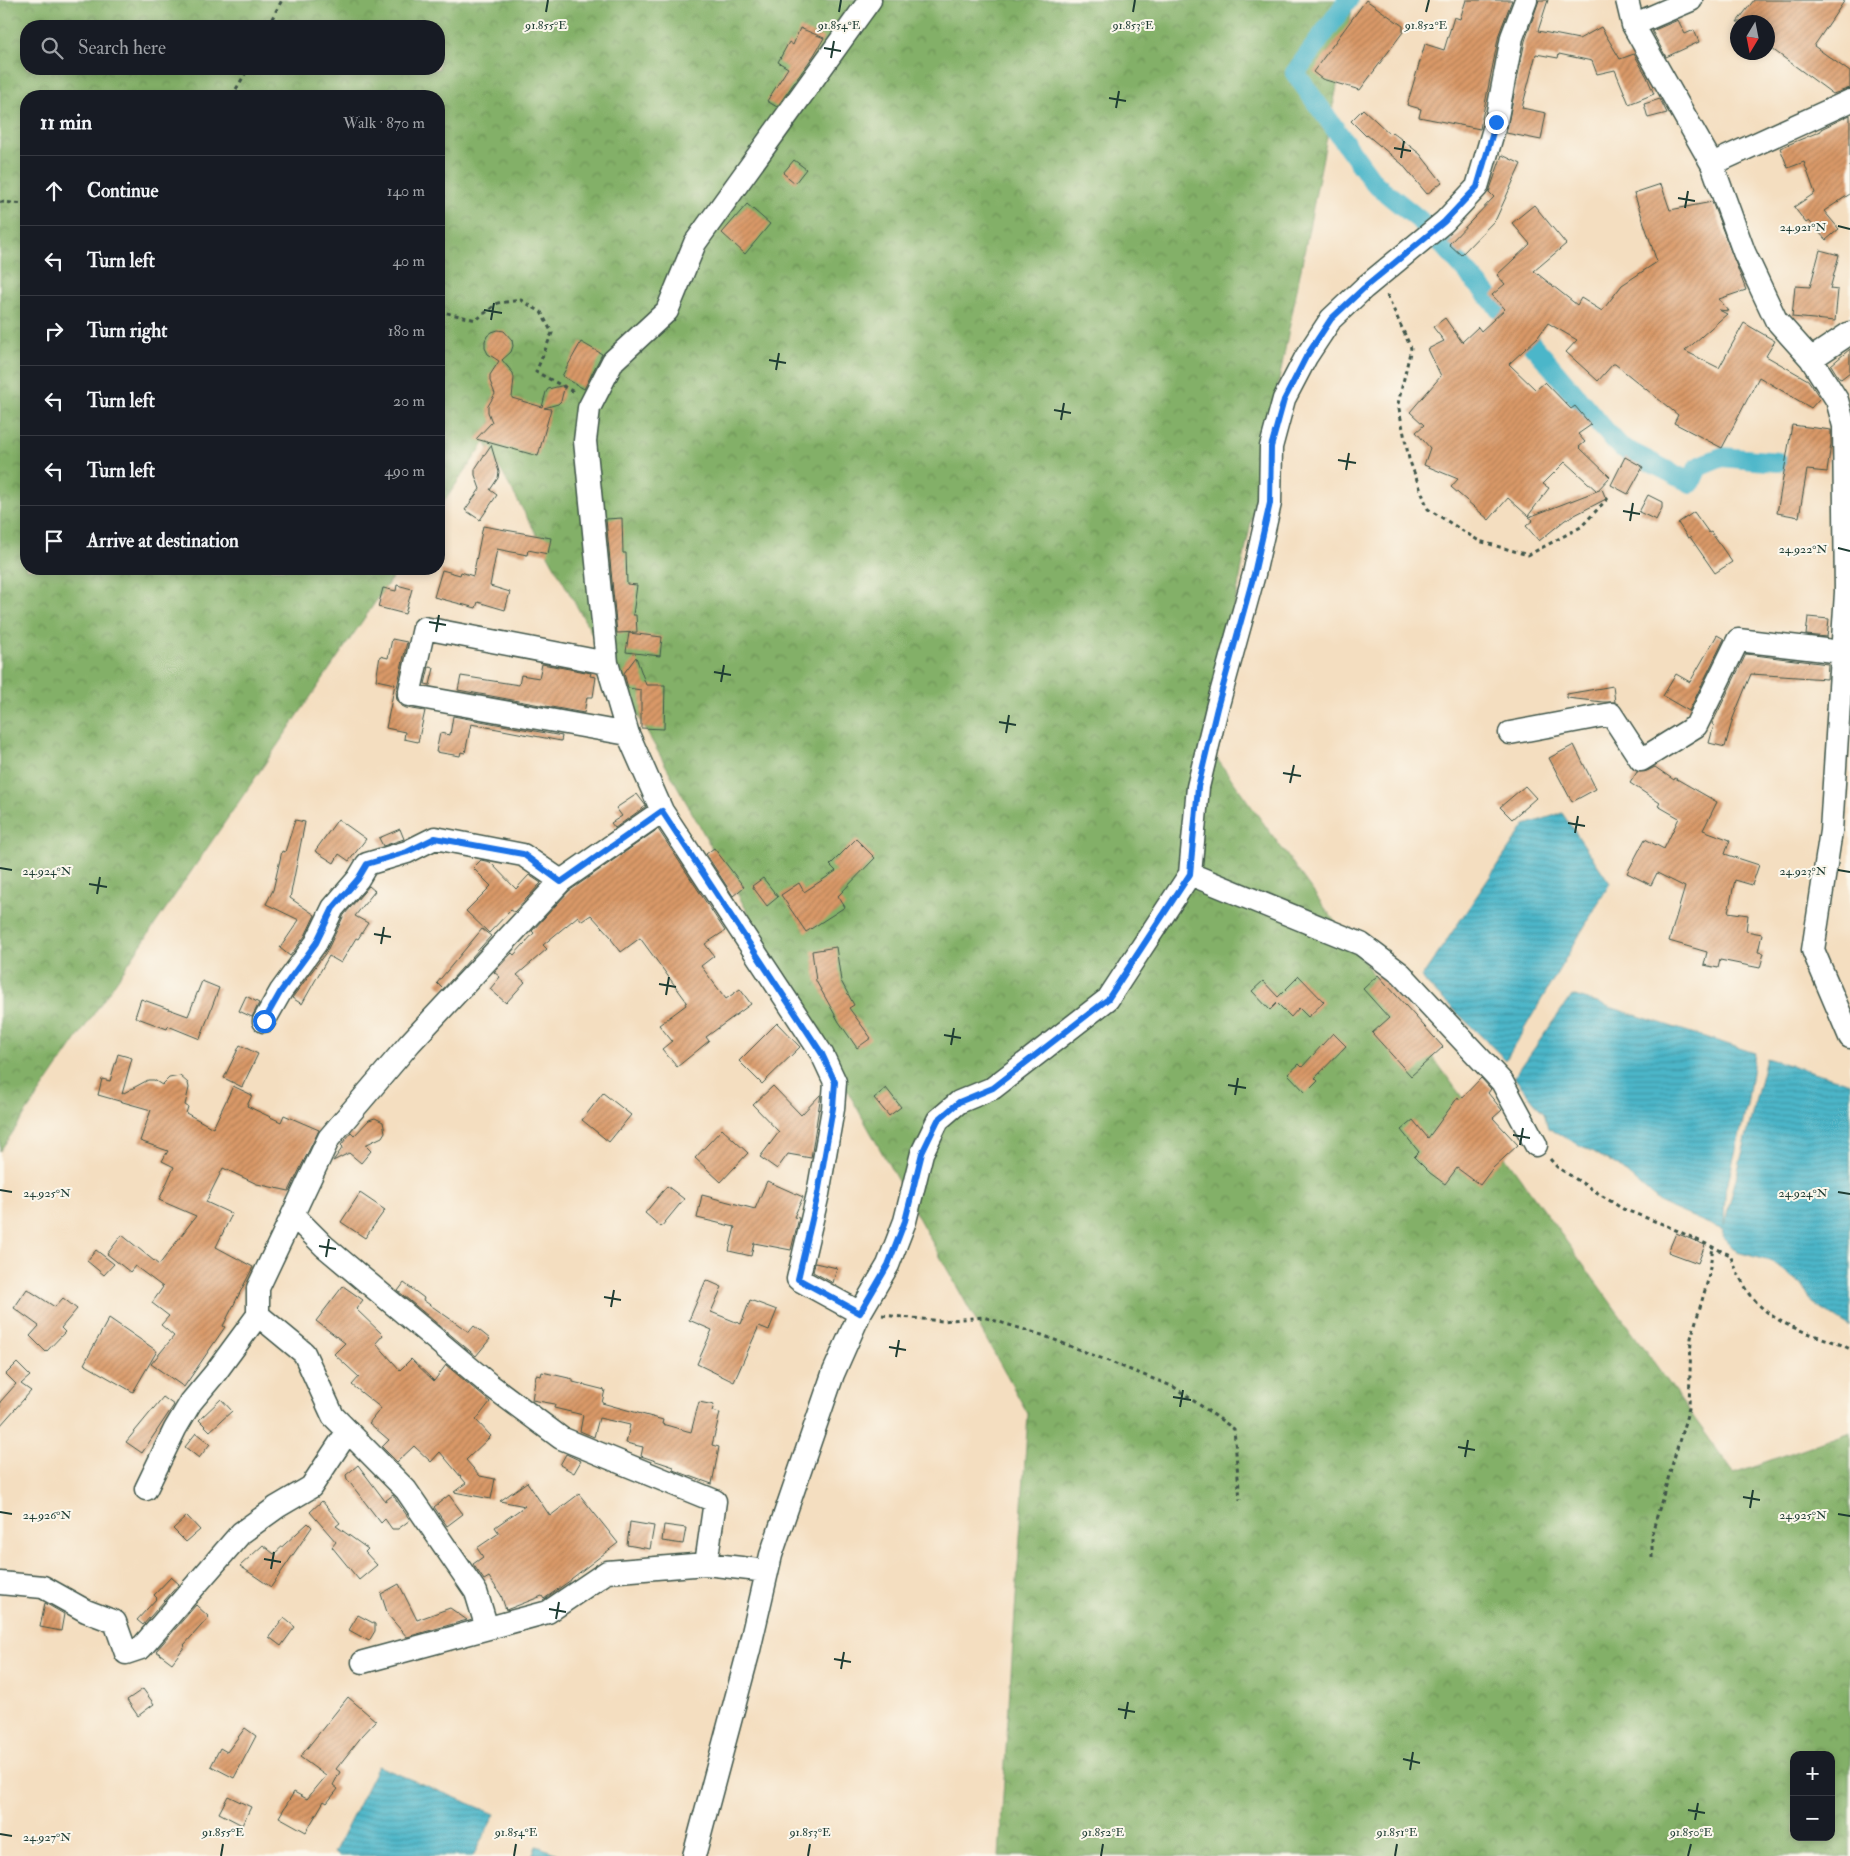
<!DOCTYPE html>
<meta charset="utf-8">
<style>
body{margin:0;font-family:"IM FELL Double Pica",serif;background:#20242c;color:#f1f3f6}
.controls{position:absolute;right:15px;bottom:15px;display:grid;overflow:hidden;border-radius:10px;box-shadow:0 2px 8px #0003}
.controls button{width:45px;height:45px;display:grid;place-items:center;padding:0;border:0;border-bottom:1px solid #363941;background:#171b24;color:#f1f3f6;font:25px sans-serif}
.compass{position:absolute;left:1730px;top:15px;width:45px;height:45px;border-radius:50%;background:#171b24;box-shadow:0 2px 8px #0003;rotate:190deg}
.stop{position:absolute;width:15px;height:15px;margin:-11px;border:4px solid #1a73e8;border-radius:50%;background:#fff}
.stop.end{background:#1a73e8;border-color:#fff;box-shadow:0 1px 5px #0008}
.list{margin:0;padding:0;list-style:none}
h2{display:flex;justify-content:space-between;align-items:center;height:65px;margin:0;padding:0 20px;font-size:21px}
h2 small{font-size:16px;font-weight:400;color:#9ea1a6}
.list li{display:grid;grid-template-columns:32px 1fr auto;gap:15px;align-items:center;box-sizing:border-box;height:70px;padding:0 20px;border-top:1px solid #363941}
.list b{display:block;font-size:19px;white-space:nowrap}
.list em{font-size:16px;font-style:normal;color:#9ea1a6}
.icon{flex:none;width:28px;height:28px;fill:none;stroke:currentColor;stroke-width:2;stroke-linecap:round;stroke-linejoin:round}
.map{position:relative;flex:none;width:1850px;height:1856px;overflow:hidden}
.search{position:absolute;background:#171b24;box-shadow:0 2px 8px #0003;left:20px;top:20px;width:425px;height:55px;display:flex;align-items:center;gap:12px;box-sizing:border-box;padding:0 18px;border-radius:20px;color:#9ea1a6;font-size:19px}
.panel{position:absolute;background:#171b24;box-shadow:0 2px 8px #0003;left:20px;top:90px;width:425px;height:485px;border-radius:20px}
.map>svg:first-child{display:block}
</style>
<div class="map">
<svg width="1850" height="1856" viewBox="0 0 1850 1856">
<defs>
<pattern id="forest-crowns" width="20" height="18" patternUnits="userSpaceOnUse" patternTransform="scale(1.25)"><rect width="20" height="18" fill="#83b068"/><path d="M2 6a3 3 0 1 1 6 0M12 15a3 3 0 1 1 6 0" fill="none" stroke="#6b9056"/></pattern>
<pattern id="water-rules" width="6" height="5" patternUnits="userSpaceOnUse" patternTransform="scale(1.25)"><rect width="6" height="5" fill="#4cb6c9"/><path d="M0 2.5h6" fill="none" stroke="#3f95a4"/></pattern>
<pattern id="building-hatch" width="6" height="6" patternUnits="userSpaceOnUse" patternTransform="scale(1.25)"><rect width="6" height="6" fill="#da9968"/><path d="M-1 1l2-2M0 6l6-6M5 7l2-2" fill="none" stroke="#b07e56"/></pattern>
</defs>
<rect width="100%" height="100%" fill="#fbf7ec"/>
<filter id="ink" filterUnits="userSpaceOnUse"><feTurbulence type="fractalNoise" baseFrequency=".02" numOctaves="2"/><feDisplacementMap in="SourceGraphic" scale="10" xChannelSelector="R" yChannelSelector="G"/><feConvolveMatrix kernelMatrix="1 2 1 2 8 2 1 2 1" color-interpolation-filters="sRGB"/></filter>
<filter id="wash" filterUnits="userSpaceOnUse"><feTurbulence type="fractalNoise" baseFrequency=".0096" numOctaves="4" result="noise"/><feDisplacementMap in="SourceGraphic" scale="20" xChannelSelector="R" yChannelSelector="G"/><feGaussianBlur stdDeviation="1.12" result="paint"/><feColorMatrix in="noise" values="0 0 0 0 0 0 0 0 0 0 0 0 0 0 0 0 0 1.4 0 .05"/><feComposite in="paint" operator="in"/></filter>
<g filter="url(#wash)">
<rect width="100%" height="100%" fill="#f4dec0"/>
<path fill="url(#forest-crowns)" stroke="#51764e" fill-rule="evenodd" d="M0,0H1354L1207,745L1734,1473L1850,1432V1856H999L1028,1414L485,442L439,509V96H26V569H398L0,1151ZM26,26H439V69H26ZM1794,1755H1831V1837H1794Z"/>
<path fill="url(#water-rules)" stroke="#367a7e" d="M1562,813L1610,883L1506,1060L1421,978L1525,825Z
M1572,995L1755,1053L1747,1105L1725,1194L1724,1226L1766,1058L1850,1083V1327L1812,1303L1803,1286L1773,1262L1737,1252L1722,1236L1723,1230L1662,1204L1617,1165L1548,1128L1544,1114L1514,1077Z
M378,1766L495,1814L473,1856H339L334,1853Z
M536,1846H537L563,1856H532Z"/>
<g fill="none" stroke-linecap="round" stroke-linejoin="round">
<path stroke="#4cb6c9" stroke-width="20" d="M1348,0L1295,73L1374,183L1422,222L1544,358L1604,429L1621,447L1691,483L1698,467L1722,457L1778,462"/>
</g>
<g id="blocks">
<path fill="url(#building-hatch)" d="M1366,0L1403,26V32L1360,90L1322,79L1313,72Z
M1466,0H1512L1499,34L1480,129L1419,117L1421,109L1407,105L1425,44L1444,50L1454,17L1460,19Z
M1539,0H1548L1538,31L1579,39L1601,27L1620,59L1634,54L1647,77L1654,94L1629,104L1615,70L1597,74L1592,61L1559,54L1558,58L1536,54L1522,108L1546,113L1541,140L1506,133L1525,41Z
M1754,0H1845L1814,46L1850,72V88L1833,94L1768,46V22H1737Z
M1678,20L1685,34L1694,30L1699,42L1666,57L1652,31Z
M800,28L824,38L814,55L777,107L767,101L788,68L778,62L789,42L793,45Z
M1660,99L1667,113L1648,118L1644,104Z
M1363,109L1390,134L1392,132L1420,154L1442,182L1427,194L1402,164L1367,135L1366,136L1351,121Z
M1850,115V194L1824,211L1839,229L1826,240L1809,221L1806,223L1794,207L1815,193L1804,162L1788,168L1780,148L1821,131V129Z
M1502,155L1521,164L1496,219L1461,255L1449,244L1494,197L1489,192Z
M794,160L806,169L795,183L783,173Z
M1661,184L1670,210L1712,202L1746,290L1719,299L1729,311L1719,310L1727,314L1685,351L1719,368L1744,323L1775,341L1766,356L1808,380L1820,398L1811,408L1759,377L1722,448L1674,423L1678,415L1615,364H1613L1598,381L1566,352L1577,340L1548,323L1538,337L1509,364L1536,390L1545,382L1571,409L1575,406L1591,425L1578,434L1585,442L1579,447L1610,477L1597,491L1565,462L1543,484L1549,488L1528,516L1508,498L1489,520L1451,487L1458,479L1424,465L1430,448L1416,432L1424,425L1410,412L1441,376L1428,349L1444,341L1433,327L1445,318L1462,342L1478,327L1481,331L1505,309L1492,295L1505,284L1497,275L1530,244L1512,223L1534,205L1566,244L1534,271L1577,305L1581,298L1602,311L1622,285L1657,262L1634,193Z
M747,204L770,224L745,254L722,233Z
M1820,250L1839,255L1830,289L1838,290L1835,321L1792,317L1795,286L1810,287Z
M498,330L504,331L512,340L513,346L511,352L502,360L513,373L514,378L512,398L542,407L546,392L548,389L565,385L561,401L558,404L544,408L551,409L538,456L476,439L492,422L488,412V406L495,394L490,381V375L499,361L488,354L485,348V341L487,336L492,332Z
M581,342L602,354L584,389L562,376Z
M1850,349V372L1841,379L1839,378L1831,365Z
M1792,425L1831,430V444L1827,472L1807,470L1799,517L1777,513Z
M491,445L499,472L498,478L490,490L497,495L480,520L465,510L480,489L475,475V469Z
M1625,457L1643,467L1628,494L1611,485Z
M1602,489L1606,499L1565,520L1539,541L1526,526L1533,520L1529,517Z
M1648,495L1662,502V508L1656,520L1639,512Z
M1694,512L1709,533L1711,532L1732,562L1715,573L1690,537L1688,538L1678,523Z
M622,518L623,553H626L627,584L637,585L633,615H636L637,632L617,633L606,519Z
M483,526L551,538L548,554L528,550L527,555L497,549L490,586L510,592L505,610L478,602L476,608L434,597L442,570L460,575L461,572L473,576Z
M397,585L412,589L405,614L378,607L383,588L396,591Z
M1808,617L1829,619L1827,637L1806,635Z
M629,633L662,637L660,656L626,652Z
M1717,635L1724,639L1689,711L1663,696L1676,674L1690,682Z
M392,639L407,642L396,692L397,700L400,705L406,708L425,711L418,742L404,739L405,732L386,728L395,684L376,680L380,656L388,658Z
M1746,654L1828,664L1827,679L1751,674L1733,718L1725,747L1709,743L1714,725L1712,724Z
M636,657L646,685H665L664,729L641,728V690L628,688L624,673Z
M542,664L591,673L590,676L596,677L593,697H587L584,713L458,690L461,676L519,685L521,675L539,678Z
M429,667L434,668L430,685L425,684Z
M1613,686L1615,702H1603L1567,698V694Z
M453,716L562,736L561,741L471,724L465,753L461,752L460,756L436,752L440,733L450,735Z
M1574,745L1596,789L1572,802L1549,758Z
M1655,767L1674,780L1675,778L1717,802L1703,830L1730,840L1725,854L1759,865L1752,885L1735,880L1728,912L1748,915L1746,931L1762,934L1758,952L1764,953L1760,968L1720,960L1718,968L1704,965L1707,952L1669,941L1685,887L1657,873L1651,885L1627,873L1645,839L1664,849L1679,818L1658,806L1660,803L1630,783L1637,772L1647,771Z
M1525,786L1536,798L1512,819L1500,807Z
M637,794L646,806L615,828L611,823L622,816L616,808Z
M338,819L366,839L349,861L339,854L334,863L315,851Z
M295,820L305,822L290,898L315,915L305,936L290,956L280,948L299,920L266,904L273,890L282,851L285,852Z
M400,829L404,839L383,846L379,838Z
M658,829L725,931L705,944L714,956L701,966L726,999L740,989L751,1004L706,1037L709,1041L677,1067L662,1049L672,1041L659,1025L686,1005L685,1003L687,1002L640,938L621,952L611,939L612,938L591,915L582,921L578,916L543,945L547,949L517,975L525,982L506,1003L490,989L500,977L494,972L512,953L514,955L534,933L532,931L569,891Z
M856,839L875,858L838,896L845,907L806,932L781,895L799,883L804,892L836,871L830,865Z
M714,848L744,887L733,896L706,854Z
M481,860L490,862L516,889L529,875L541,883L514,912L511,910L489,933L466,911L491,886L473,868Z
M763,878L778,897L767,906L752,886Z
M369,886L375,891L355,916L368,923L358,939L356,938L341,963L329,956L302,1004L292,998L327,951L344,915Z
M482,929L491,936L443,989L437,983Z
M836,947L841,981L854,1005L849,1008L871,1038L857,1048L839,1022L816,981L812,951Z
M1378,975L1443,1047L1411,1076L1372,1033L1389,1018L1363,989Z
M1299,976L1324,1002L1308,1017L1299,1008L1291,1017L1277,1003L1270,1010L1252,991L1263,981L1278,997Z
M202,981L219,988L200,1039L168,1026L167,1029L135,1017L141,999L188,1016Z
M246,996L259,1003L252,1017L239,1011Z
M777,1023L800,1047L762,1084L739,1061Z
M1333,1033L1346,1046L1315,1078L1318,1081L1306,1093L1288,1074L1299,1064L1302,1067Z
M240,1045L258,1054L242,1087L224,1078Z
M118,1054L132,1058L122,1094L148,1080H154L162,1085L169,1078L180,1076L188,1083L189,1088L185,1105L188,1107L186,1113L213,1128L233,1086L252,1095L247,1106L281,1122L284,1115L319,1130L289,1191L257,1184L223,1168L206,1202L232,1214L216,1247L253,1267L223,1326L225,1327L184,1387L151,1364L174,1336L161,1325L169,1316L152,1303L163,1287L135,1266L130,1272L107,1254L122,1235L159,1265L196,1216L159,1200L174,1167L162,1161L168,1151L140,1141L151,1110L98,1095L102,1079L110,1081Z
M1481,1078L1491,1089L1488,1093L1502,1110L1493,1118L1518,1145L1492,1169L1480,1185L1457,1168L1445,1184L1430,1173L1414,1157L1419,1152L1401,1130L1413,1120L1428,1138L1458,1097L1460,1100Z
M773,1086L801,1115L821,1094L811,1158L788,1154L777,1169L760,1157L779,1132L753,1105Z
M886,1088L901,1107L889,1116L874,1098Z
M603,1093L631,1115L609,1142L582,1120Z
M375,1118L383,1122L385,1132L382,1137L365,1145L371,1151L361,1163L349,1153L333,1161L343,1147L341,1145L351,1133L354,1136L369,1120Z
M722,1129L748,1153L721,1182L695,1158Z
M767,1181L803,1197L794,1217L799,1218L791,1250L754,1243L751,1256L729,1251L735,1227L697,1218L702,1195L755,1209Z
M667,1186L684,1199L661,1227L645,1213Z
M360,1193L385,1210L365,1238L341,1222Z
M1676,1233L1705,1245L1698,1263L1668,1252Z
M96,1250L114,1264L104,1275L87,1261Z
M815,1263L837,1268L833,1283L813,1272Z
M706,1280L722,1287L711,1312L741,1324L750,1300L777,1310L769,1330L759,1326L734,1382L697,1364L712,1330L689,1320Z
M404,1283L424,1298L423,1300L469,1332L474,1326L490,1339L476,1356L398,1291Z
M343,1286L363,1300L356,1309L383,1335L376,1343L400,1370L411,1359L434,1381L446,1365L490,1402L476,1420L491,1436L466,1460L480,1476L495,1479L491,1499L454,1492L466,1483L440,1452L431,1462L414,1446L397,1462L382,1447L389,1440L369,1423L381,1408L352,1385L359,1377L334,1354L345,1343L316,1321Z
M27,1289L55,1307L63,1298L77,1309L61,1328L65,1332L46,1352L30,1336L39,1326L14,1308Z
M109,1318L157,1351L133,1392L84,1364Z
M17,1363L30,1376L21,1384L31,1391L0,1426V1402L16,1384L6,1374Z
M542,1372L573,1379V1382L605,1390L602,1403L663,1420L662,1424L691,1432L699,1402L714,1405L712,1411L720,1413L712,1445L719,1447L712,1484L673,1470L674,1467L641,1456L643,1447L626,1443L630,1425L599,1418L594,1437L580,1431L583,1415L554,1408L555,1404L532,1400L536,1375L541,1376Z
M163,1397L174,1405L142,1453L126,1442Z
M221,1399L232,1411L210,1431L199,1420Z
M196,1433L210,1444L199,1458L185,1447Z
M566,1454L581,1461L574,1473L560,1465Z
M358,1465L385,1501L393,1495L410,1520L398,1529H392L385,1519L381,1523L347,1479L346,1475Z
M527,1482L550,1516L579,1494L618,1543L571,1579V1580L544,1599L542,1596L506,1610L501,1595L489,1577L484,1580L473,1564L483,1557L477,1548L499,1533L495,1527L525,1506L500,1501Z
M449,1495L463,1514L447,1526L434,1507Z
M322,1501L340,1523L336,1526L368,1549L365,1552L377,1565L359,1580L332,1547L336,1542L310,1512Z
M187,1516L200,1530L186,1542L173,1529Z
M630,1522L654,1526L650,1549L627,1545Z
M308,1523L312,1527L271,1587L240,1566L263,1545L274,1554Z
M664,1525L686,1528L683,1544L662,1541Z
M171,1577L179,1584L143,1625L137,1620L157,1598L154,1595Z
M399,1584L417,1620L450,1608L467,1620L407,1637L388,1615L381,1594Z
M45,1603L64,1614L61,1631L40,1627Z
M196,1605L209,1617L184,1645L185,1646L172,1663L156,1651Z
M358,1615L375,1624V1631L369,1641L349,1630Z
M284,1618L295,1627L281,1646L269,1637Z
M143,1689L154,1704L138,1716L127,1700Z
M348,1697L376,1721L362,1736L336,1769L340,1772L333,1785L338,1789L327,1803L324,1801L306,1832L279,1817L294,1792L307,1799L326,1776L300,1757Z
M245,1728L256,1736L234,1778L211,1766L220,1748L227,1752Z
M228,1796L251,1807L242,1825L219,1813Z"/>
</g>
</g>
<g filter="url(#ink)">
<use href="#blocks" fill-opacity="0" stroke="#3f5549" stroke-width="1"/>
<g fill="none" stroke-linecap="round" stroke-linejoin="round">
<defs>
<path id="minor" d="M1627,0L1633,25L1712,164L1744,252L1776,320L1811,359L1837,400L1844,426L1846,592L1831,831L1813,950L1850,1037
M1633,25L1691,0
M1712,164L1850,101
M1811,359L1850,333
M607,663L424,628L409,695L628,734
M1510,733L1611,714L1641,760L1696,726L1738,640L1842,652
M662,811L628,734L607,663L585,441L589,408L613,361L667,311L695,243L870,0
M1190,874L1361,944L1401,974L1502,1082L1536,1145
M264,1021L281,991L316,943L333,908L358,879L367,864L407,852L435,838L523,855L561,881
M293,1215L324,1246L490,1385L561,1438L715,1501L706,1564
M146,1489L175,1429L191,1402L216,1372L258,1315
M0,1583L43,1587L86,1611L115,1622L126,1653L141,1648L241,1533L277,1507L311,1487L348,1431
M487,1628L476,1592L406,1490L333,1416L304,1353L258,1315V1288L329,1138L410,1043L561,881L662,811L822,1054L835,1082L833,1109L818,1194L798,1279L860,1313
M363,1662L548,1612L607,1572L706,1564L767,1571
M694,1856L749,1650L771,1555L833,1374L860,1313L888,1265L905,1221L922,1153L938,1120L959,1102L993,1088L1108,999L1190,874L1198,787L1217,708L1254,574L1270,503L1271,447L1284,399L1306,357L1331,319L1364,288L1444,222L1477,187L1496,122L1512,37L1526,0"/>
</defs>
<use href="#minor" stroke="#3f5549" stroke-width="25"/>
<path stroke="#3f5549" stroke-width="3" stroke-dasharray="4 4" stroke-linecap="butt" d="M268,26L282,0
M232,96L248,69
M0,202L26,204
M1387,295L1411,348L1398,404L1409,459L1428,509L1479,541L1528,555L1581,527L1608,498
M439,311L476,320L498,303L521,300L541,312L552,333L536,372L576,393
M1550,1159L1557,1167L1623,1209L1665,1225L1730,1255C1744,1290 1758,1313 1795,1328C1813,1336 1833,1340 1850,1349
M882,1315L942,1321L983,1317L1042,1335L1174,1387L1234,1429L1240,1500
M1652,1558V1533L1689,1408L1691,1338L1708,1280L1713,1247"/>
<use href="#minor" stroke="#fff" stroke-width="22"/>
</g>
</g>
<g fill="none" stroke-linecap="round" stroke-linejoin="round" filter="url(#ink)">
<path stroke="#1a73e8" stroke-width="6" d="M264,1021L281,991L316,943L333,908L358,879L367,864L407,852L435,838L523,854L561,882L662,811L822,1054L835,1082L833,1108L818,1194L798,1279L860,1313L888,1265L905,1221L922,1153L938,1120L959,1102L993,1088L1108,999L1190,874L1198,787L1217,708L1254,574L1270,503L1271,447L1284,400L1306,357L1331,319L1364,288L1444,222L1477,187L1496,122"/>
</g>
<path fill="none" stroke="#1f3d34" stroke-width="2" d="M546,12L548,0M839,12L841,0M1133,12L1135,0M1426,12L1429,0M824,48L841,51M831,58L834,41M1109,98L1126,101M1116,108L1119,91M1394,148L1411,151M1401,158L1404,141M1678,198L1695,201M1685,208L1688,191M1838,226L1850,229M484,310L502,313M491,320L494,303M769,360L786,363M776,370L779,353M1054,410L1071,413M1061,420L1064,403M1338,460L1356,463M1346,470L1349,453M1623,511L1640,514M1630,521L1633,503M1838,548L1850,551M429,622L446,625M436,632L439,615M714,672L731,675M721,682L724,665M999,722L1016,725M1006,733L1009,715M1283,773L1301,776M1290,783L1294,765M1568,823L1585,826M1575,833L1578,816M0,868L12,870M1838,870L1850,872M89,884L107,887M97,894L100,877M374,934L391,937M381,944L384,927M659,984L676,987M666,995L669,977M944,1035L961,1038M951,1045L954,1028M1228,1085L1246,1088M1235,1095L1238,1078M1513,1135L1530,1138M1520,1145L1523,1128M0,1190L12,1192M1838,1192L1850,1194M319,1246L336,1249M326,1257L329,1239M604,1297L621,1300M611,1307L614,1290M889,1347L906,1350M896,1357L899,1340M1173,1397L1191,1400M1180,1407L1183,1390M1458,1447L1475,1450M1465,1457L1468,1440M1743,1497L1760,1500M1750,1508L1753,1490M0,1512L12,1514M1838,1514L1850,1516M264,1559L281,1562M271,1569L274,1552M549,1609L566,1612M556,1619L559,1602M834,1659L851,1662M841,1669L844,1652M1118,1709L1135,1712M1125,1719L1128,1702M1403,1759L1420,1763M1410,1770L1413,1752M1688,1810L1705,1813M1695,1820L1698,1803M0,1834L12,1836M221,1856L223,1844M514,1856L516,1844M808,1856L810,1844M1101,1856L1103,1844M1395,1856L1397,1844M1688,1856L1691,1844"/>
<g font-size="12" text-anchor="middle" fill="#1f3d34" stroke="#fbf7ec" stroke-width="4" stroke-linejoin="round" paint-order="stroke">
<text x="546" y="29">91.855°E</text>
<text x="839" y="29">91.854°E</text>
<text x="1133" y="29">91.853°E</text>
<text x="1426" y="29">91.852°E</text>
<text x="1803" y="231">24.921°N</text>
<text x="1803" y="553">24.922°N</text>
<text x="1803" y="875">24.923°N</text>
<text x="47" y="875">24.924°N</text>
<text x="1803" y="1197">24.924°N</text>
<text x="47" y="1197">24.925°N</text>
<text x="1803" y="1519">24.925°N</text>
<text x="47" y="1519">24.926°N</text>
<text x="223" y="1836">91.855°E</text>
<text x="516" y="1836">91.854°E</text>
<text x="810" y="1836">91.853°E</text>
<text x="1103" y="1836">91.852°E</text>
<text x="1397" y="1836">91.851°E</text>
<text x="1691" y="1836">91.850°E</text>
<text x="47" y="1841">24.927°N</text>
</g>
</svg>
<div class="controls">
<button>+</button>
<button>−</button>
</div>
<svg class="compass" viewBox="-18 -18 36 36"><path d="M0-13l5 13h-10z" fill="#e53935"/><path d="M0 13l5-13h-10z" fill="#9ea1a6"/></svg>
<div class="stop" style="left:264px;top:1021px"></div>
<div class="stop end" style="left:1496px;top:122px"></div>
<div class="search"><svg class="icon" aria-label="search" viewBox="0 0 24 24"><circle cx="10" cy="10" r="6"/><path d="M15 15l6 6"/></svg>Search here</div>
<section class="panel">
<h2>11 min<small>Walk · 870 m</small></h2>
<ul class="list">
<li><svg class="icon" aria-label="ahead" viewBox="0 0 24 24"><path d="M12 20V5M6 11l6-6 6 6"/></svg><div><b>Continue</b></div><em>140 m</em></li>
<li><svg class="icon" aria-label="left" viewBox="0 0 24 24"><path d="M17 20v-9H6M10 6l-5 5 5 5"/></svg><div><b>Turn left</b></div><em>40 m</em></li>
<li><svg class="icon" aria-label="right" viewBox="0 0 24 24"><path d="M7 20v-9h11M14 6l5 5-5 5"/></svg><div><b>Turn right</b></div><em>180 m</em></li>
<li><svg class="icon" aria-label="left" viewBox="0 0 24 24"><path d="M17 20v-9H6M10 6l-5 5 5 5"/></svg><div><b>Turn left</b></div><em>20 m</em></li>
<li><svg class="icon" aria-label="left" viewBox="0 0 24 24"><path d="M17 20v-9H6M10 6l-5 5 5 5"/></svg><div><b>Turn left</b></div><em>490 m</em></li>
<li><svg class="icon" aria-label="arrive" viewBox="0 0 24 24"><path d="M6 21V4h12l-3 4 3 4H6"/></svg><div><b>Arrive at destination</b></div></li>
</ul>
</section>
</div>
